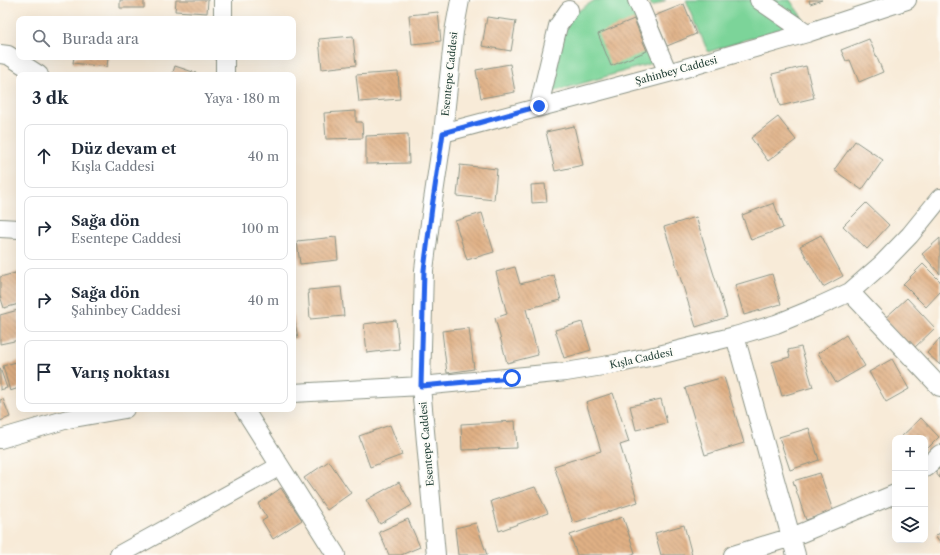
<!DOCTYPE html>
<html lang="tr">
<meta charset="utf-8">
<style>
body{margin:0;font-family:"Libre Caslon Text",serif;background:#f6f6f7;color:#1f2937}
.controls{position:absolute;right:12px;bottom:12px;display:grid;overflow:hidden;border-radius:8px;box-shadow:0 4px 16px #0002}
.controls button{width:36px;height:36px;display:grid;place-items:center;padding:0;border:0;border-bottom:1px solid #e0e1e3;background:#fff;color:#1f2937;font:20px sans-serif}
.stop{position:absolute;width:12px;height:12px;margin:-9px;border:3px solid #2563eb;border-radius:50%;background:#fff}
.stop.end{background:#2563eb;border-color:#fff;box-shadow:0 1px 4px #0008}
.list{margin:0;padding:0;list-style:none}
h2{display:flex;justify-content:space-between;align-items:center;height:52px;margin:0;padding:0 16px;font-size:17px}
h2 small{font-size:13px;font-weight:400;color:#747a83}
.list li{display:grid;grid-template-columns:26px 1fr auto;gap:12px;align-items:center;box-sizing:border-box;height:64px;margin:0 8px 8px;padding:0 8px;border:1px solid #e0e1e3;border-radius:8px}
.list b{display:block;font-size:15px;white-space:nowrap}
.list p{margin:0;font-size:13px;white-space:nowrap;color:#747a83}
.list em{font-size:13px;font-style:normal;color:#747a83}
.icon{flex:none;width:22px;height:22px;fill:none;stroke:currentColor;stroke-width:2;stroke-linecap:round;stroke-linejoin:round}
.map{position:relative;flex:none;width:940px;height:555px;overflow:hidden}
.search{position:absolute;background:#fff;box-shadow:0 4px 16px #0002;left:16px;top:16px;width:280px;height:44px;display:flex;align-items:center;gap:10px;box-sizing:border-box;padding:0 14px;border-radius:8px;color:#747a83;font-size:15px}
.panel{position:absolute;background:#fff;box-shadow:0 4px 16px #0002;left:16px;top:72px;width:280px;height:340px;border-radius:8px}
.map>svg:first-child{display:block}
</style>
<div class="map">
<svg width="940" height="555" viewBox="0 0 940 555">
<defs>
<pattern id="building-back-hatch" width="6" height="6" patternUnits="userSpaceOnUse"><rect width="6" height="6" fill="#e0b085"/><path d="M-1 5l2 2M0 0l6 6M5-1l2 2" fill="none" stroke="#b5906e"/></pattern>
</defs>
<rect width="100%" height="100%" fill="#fdfcf7"/>
<filter id="ink" filterUnits="userSpaceOnUse"><feTurbulence type="fractalNoise" baseFrequency=".025" numOctaves="2"/><feDisplacementMap in="SourceGraphic" scale="8" xChannelSelector="R" yChannelSelector="G"/><feConvolveMatrix kernelMatrix="1 2 1 2 8 2 1 2 1" color-interpolation-filters="sRGB"/></filter>
<filter id="wash" filterUnits="userSpaceOnUse"><feTurbulence type="fractalNoise" baseFrequency=".012" numOctaves="4" result="noise"/><feDisplacementMap in="SourceGraphic" scale="16" xChannelSelector="R" yChannelSelector="G"/><feGaussianBlur stdDeviation="0.9" result="paint"/><feColorMatrix in="noise" values="0 0 0 0 0 0 0 0 0 0 0 0 0 0 0 0 0 1.4 0 .05"/><feComposite in="paint" operator="in"/></filter>
<g filter="url(#wash)">
<rect width="100%" height="100%" fill="#f8ebd8"/>
<path fill="#7cd499" stroke="#4e8866" d="M595,0H631L656,62L549,93L562,30L573,14Z
M649,0H666L652,7Z
M686,0H752L786,27L708,52Z
M771,0H790L804,20Z"/>
<g id="blocks">
<path fill="url(#building-back-hatch)" d="M120,0H144V8H120Z
M176,0H208L207,13L175,11Z
M809,0H822L810,4Z
M684,4L696,34L667,46L654,16Z
M438,12L441,41L412,44L409,15Z
M487,17L516,21L511,51L482,46Z
M634,19L647,51L611,66L598,34Z
M353,36L356,65L322,69L319,39Z
M869,39L883,72L859,82L850,60L846,61L841,50Z
M74,57H108L107,67L73,63Z
M510,64L515,92L481,98L476,70Z
M175,66L202,75H172Z
M806,66L814,98L780,106L772,74Z
M398,72L400,99L359,102L356,75Z
M356,111V122H362L363,138L326,139L324,113Z
M778,117L796,140L768,161L751,138Z
M574,126L583,165L555,171L546,132Z
M408,134L409,163L366,164V136Z
M855,141L883,160L862,190L834,170Z
M460,165L497,169L494,200L457,196Z
M545,184L547,202L532,203L531,185Z
M774,203L783,228L751,240L742,215Z
M866,203L889,225L867,249L843,226Z
M482,213L494,252L467,260L455,221Z
M696,217L727,317L696,327L664,227Z
M821,235L843,276L823,287L800,246Z
M336,237L338,260L300,264L297,241Z
M940,238V274L922,254Z
M923,264L940,281V292L926,307L903,284Z
M515,267L520,284L554,275L561,300L526,309L538,355L507,363L495,318L507,314L496,272Z
M19,272V304L4,308L0,296V277Z
M772,274L781,304L744,315L735,285Z
M341,287L344,316L310,319L308,290Z
M907,298L935,328L912,350L884,319Z
M18,310L19,316V340L0,344V315Z
M293,312L298,338L293,339Z
M396,320L399,349L367,353L364,324Z
M582,322L591,350L564,358L555,330Z
M469,328L474,369L447,373L442,331Z
M846,335L865,366L836,383L818,353Z
M940,338V365L927,353Z
M801,347L813,387L782,396L772,362L790,357L788,350Z
M892,359L909,389L886,402L869,372Z
M19,361V388L10,391L3,366Z
M0,368L7,388L0,390Z
M724,377L744,443L705,455L685,388Z
M613,393L629,442L620,445L638,502L573,523L554,466L601,451L586,402Z
M3,399L10,417L0,421V400Z
M661,399L667,423L636,430L630,406Z
M921,418L939,437L925,451V438H900Z
M515,421L517,448L462,450L461,424Z
M390,425L402,455L370,467L359,436Z
M809,428L819,460L790,470L779,437Z
M329,461L351,493L327,510L304,478Z
M940,468V478L935,472Z
M820,473L833,511L806,520L793,481Z
M399,482L412,505L380,524L366,500Z
M535,487L548,513L499,531L491,501Z
M281,488L302,520L273,539L262,521L267,518L258,504Z
M623,517L635,553L629,555H577L570,535Z
M408,519L420,547L401,555H389L379,532Z
M476,523L487,555H458L455,528Z
M684,525L692,555H661L655,533Z
M940,533V543L935,536Z"/>
</g>
</g>
<g filter="url(#ink)">
<use href="#blocks" fill-opacity="0" stroke="#8c9486" stroke-width="1"/>
<g fill="none" stroke-linecap="round" stroke-linejoin="round">
<defs>
<path id="minor" d="M223,0V19
M637,0L668,73
M759,0L807,33
M0,54L8,55L39,75
M225,57V75
M539,106L558,26L569,10
M443,133L668,73L807,33L907,0
M0,228L19,229
M850,292L940,387
M735,336L796,555
M293,393L421,386L566,372L615,364L659,355L735,336L776,324L815,308L850,292L882,264L910,235L940,198
M0,439L68,419L125,409
M280,466L336,555
M925,468L940,454
M119,555L280,466L244,409
M436,555L421,386L424,270L432,207L443,133L454,32L460,0
M733,555L792,537L895,494"/>
</defs>
<use href="#minor" stroke="#8c9486" stroke-width="20"/>
<use href="#minor" stroke="#fff" stroke-width="18"/>
</g>
</g>
<g fill="none" stroke-linecap="round" stroke-linejoin="round" filter="url(#ink)">
<path stroke="#2563eb" stroke-width="5" d="M512,378L421,386L424,270L432,207L443,133L539,106"/>
</g>
<g text-anchor="middle" stroke-width="4" stroke-linejoin="round" paint-order="stroke">
<g font-size="10" fill="#1f3d34" stroke="#fdfcf7">
<text transform="translate(676 70) rotate(-15)" y="4">Şahinbey Caddesi</text>
<text transform="translate(449 74) rotate(-84)" y="4">Esentepe Caddesi</text>
<text transform="translate(641 358) rotate(-12)" y="4">Kışla Caddesi</text>
<text transform="translate(426 444) rotate(-95)" y="4">Esentepe Caddesi</text>
</g>
</g>
</svg>
<div class="controls">
<button>+</button>
<button>−</button>
<button><svg class="icon" aria-label="layers" viewBox="0 0 24 24"><path d="M12 4l9 5-9 5-9-5zM3 14l9 5 9-5"/></svg></button>
</div>
<div class="stop" style="left:512px;top:378px"></div>
<div class="stop end" style="left:539px;top:106px"></div>
<div class="search"><svg class="icon" aria-label="search" viewBox="0 0 24 24"><circle cx="10" cy="10" r="6"/><path d="M15 15l6 6"/></svg>Burada ara</div>
<section class="panel">
<h2>3 dk<small>Yaya · 180 m</small></h2>
<ul class="list">
<li><svg class="icon" aria-label="ahead" viewBox="0 0 24 24"><path d="M12 20V5M6 11l6-6 6 6"/></svg><div><b>Düz devam et</b><p>Kışla Caddesi</p></div><em>40 m</em></li>
<li><svg class="icon" aria-label="right" viewBox="0 0 24 24"><path d="M7 20v-9h11M14 6l5 5-5 5"/></svg><div><b>Sağa dön</b><p>Esentepe Caddesi</p></div><em>100 m</em></li>
<li><svg class="icon" aria-label="right" viewBox="0 0 24 24"><path d="M7 20v-9h11M14 6l5 5-5 5"/></svg><div><b>Sağa dön</b><p>Şahinbey Caddesi</p></div><em>40 m</em></li>
<li><svg class="icon" aria-label="arrive" viewBox="0 0 24 24"><path d="M6 21V4h12l-3 4 3 4H6"/></svg><div><b>Varış noktası</b></div></li>
</ul>
</section>
</div>
